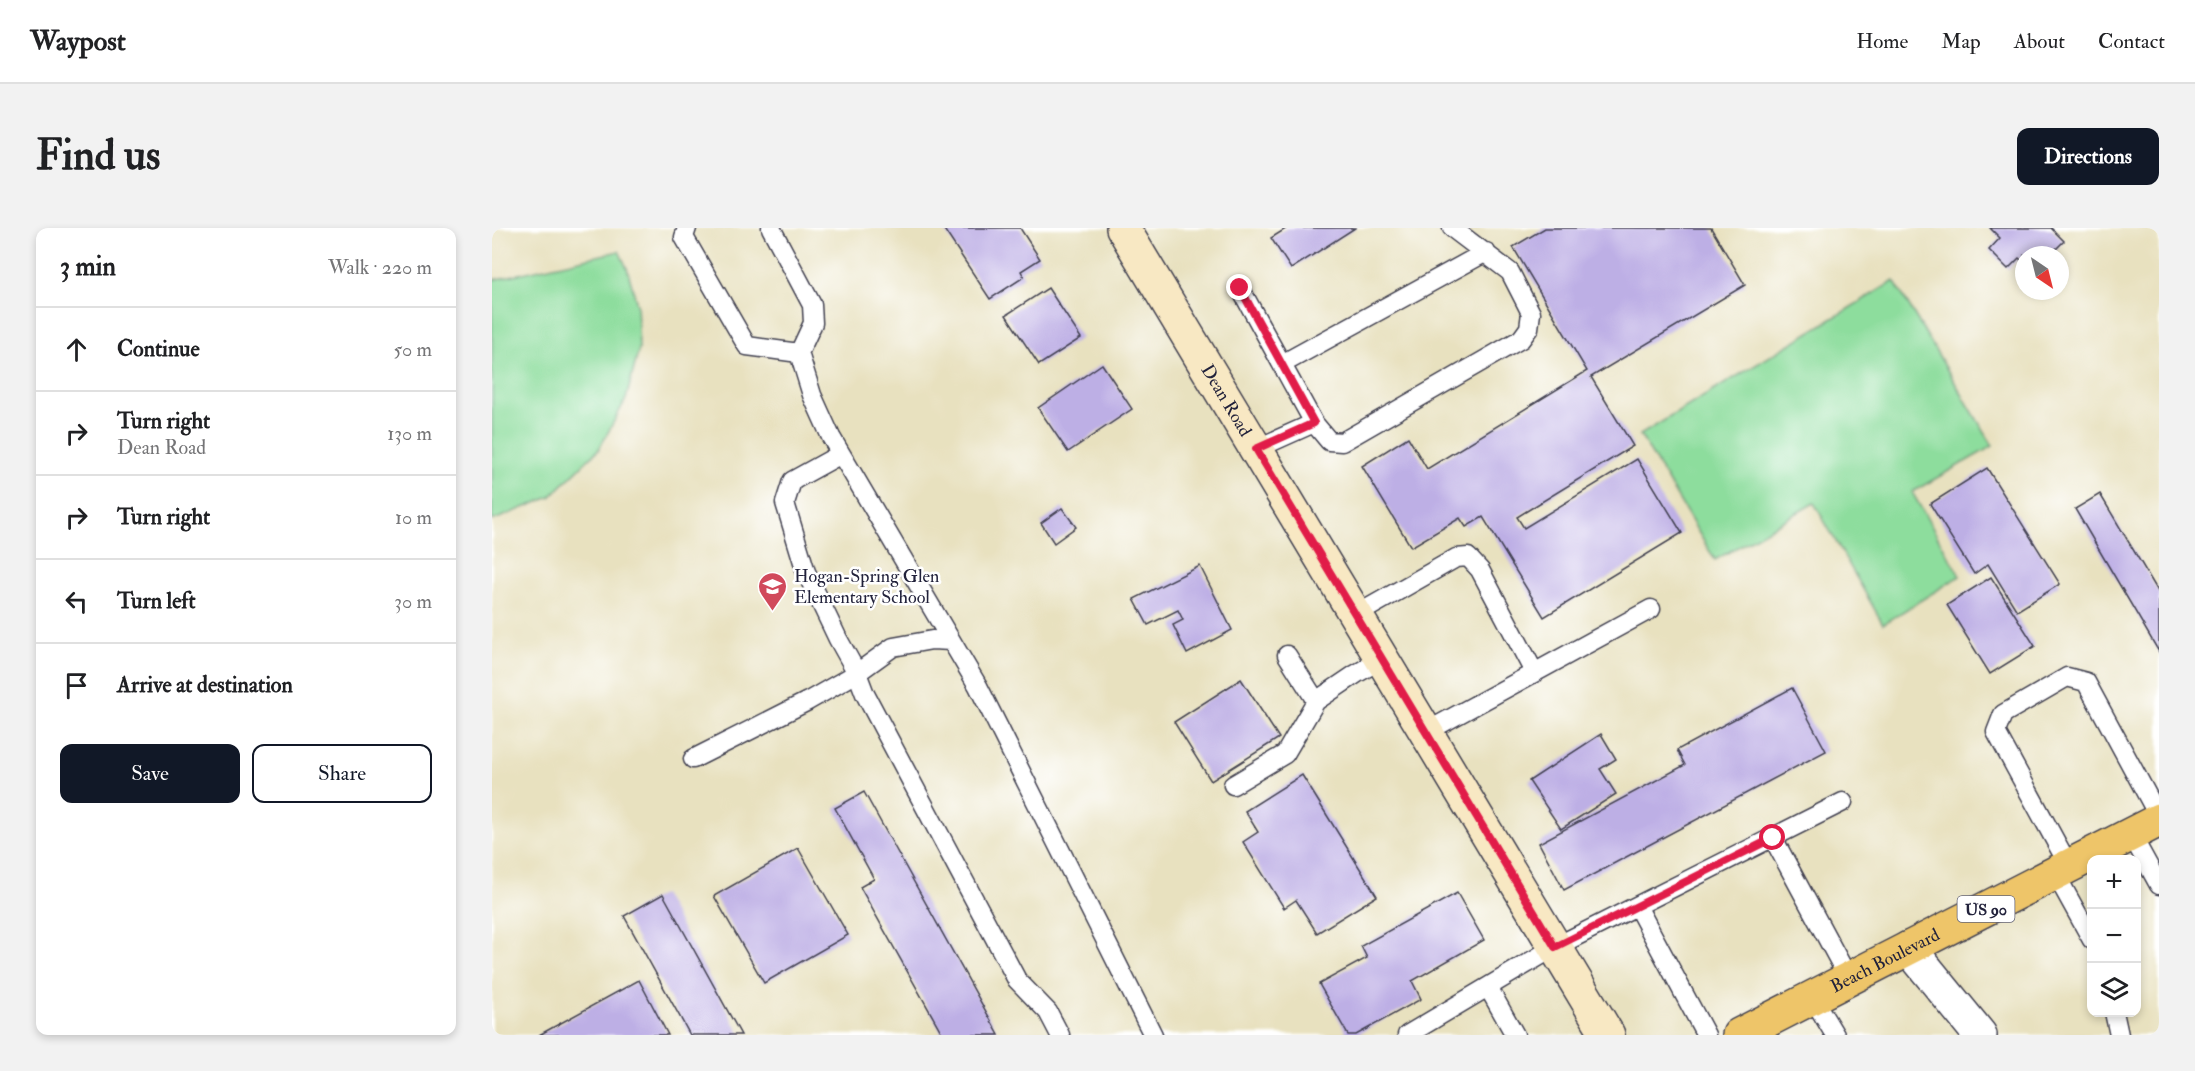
<!DOCTYPE html>
<meta charset="utf-8">
<style>
body{margin:0;font-family:"IM FELL Double Pica",serif;background:#f2f2f2;color:#202124}
.controls{position:absolute;right:18px;bottom:18px;display:grid;overflow:hidden;border-radius:12px;box-shadow:0 3px 9px #0003}
.controls button{width:54px;height:54px;display:grid;place-items:center;padding:0;border:0;border-bottom:2px solid #e0e0e0;background:#fff;color:#202124;font:30px sans-serif}
.compass{position:absolute;left:1523px;top:18px;width:54px;height:54px;border-radius:50%;background:#fff;box-shadow:0 3px 9px #0003;rotate:145deg}
.stop{position:absolute;width:18px;height:18px;margin:-14px;border:4px solid #e11d48;border-radius:50%;background:#fff}
.stop.end{background:#e11d48;border-color:#fff;box-shadow:0 2px 6px #0008}
.list{margin:0;padding:0;list-style:none}
h2{display:flex;justify-content:space-between;align-items:center;height:78px;margin:0;padding:0 24px;font-size:26px}
h2 small{font-size:20px;font-weight:400;color:#757577}
.list li{display:grid;grid-template-columns:39px 1fr auto;gap:18px;align-items:center;box-sizing:border-box;height:84px;padding:0 24px;border-top:2px solid #e0e0e0}
.list b{display:block;font-size:22px;white-space:nowrap}
.list p{margin:0;font-size:20px;white-space:nowrap;color:#757577}
.list em{font-size:20px;font-style:normal;color:#757577}
.actions{display:flex;gap:12px;padding:18px 24px}
.actions a{flex:1;padding:14px 0;border:2px solid #111827;border-radius:12px;text-align:center;font-size:21px;color:#111827}
.actions .main{background:#111827;color:#fff}
.icon{flex:none;width:33px;height:33px;fill:none;stroke:currentColor;stroke-width:2;stroke-linecap:round;stroke-linejoin:round}
.map{position:relative;flex:none;width:1667px;height:807px;overflow:hidden;border-radius:12px}
header{display:flex;align-items:center;gap:36px;box-sizing:border-box;height:84px;padding:0 30px;background:#fff;border-bottom:2px solid #e0e0e0}
header strong{font-size:28px}
nav{display:flex;gap:33px;margin-inline-start:auto;font-size:21px}
.intro{display:flex;align-items:center;justify-content:space-between;box-sizing:border-box;height:144px;padding:0 36px}
h1{margin:0;font-size:42px}
.button{padding:15px 27px;border-radius:12px;background:#111827;color:#fff;font-size:21px;font-weight:700}
main{display:flex;gap:36px;padding:0 36px}
aside{flex:1;background:#fff;border-radius:12px;box-shadow:0 3px 9px #0003}
.map>svg:first-child{display:block}
</style>
<header>
<strong>Waypost</strong>
<nav><a>Home</a><a>Map</a><a>About</a><a>Contact</a></nav>
</header>
<div class="intro"><h1>Find us</h1><a class="button">Directions</a></div>
<main>
<aside>
<h2>3 min<small>Walk · 220 m</small></h2>
<ul class="list">
<li><svg class="icon" aria-label="ahead" viewBox="0 0 24 24"><path d="M12 20V5M6 11l6-6 6 6"/></svg><div><b>Continue</b></div><em>50 m</em></li>
<li><svg class="icon" aria-label="right" viewBox="0 0 24 24"><path d="M7 20v-9h11M14 6l5 5-5 5"/></svg><div><b>Turn right</b><p>Dean Road</p></div><em>130 m</em></li>
<li><svg class="icon" aria-label="right" viewBox="0 0 24 24"><path d="M7 20v-9h11M14 6l5 5-5 5"/></svg><div><b>Turn right</b></div><em>10 m</em></li>
<li><svg class="icon" aria-label="left" viewBox="0 0 24 24"><path d="M17 20v-9H6M10 6l-5 5 5 5"/></svg><div><b>Turn left</b></div><em>30 m</em></li>
<li><svg class="icon" aria-label="arrive" viewBox="0 0 24 24"><path d="M6 21V4h12l-3 4 3 4H6"/></svg><div><b>Arrive at destination</b></div></li>
</ul>
<div class="actions"><a class="main">Save</a><a>Share</a></div>
</aside>
<div class="map">
<svg width="1667" height="807" viewBox="0 0 1667 807">
<rect width="100%" height="100%" fill="#fff"/>
<filter id="ink" filterUnits="userSpaceOnUse"><feTurbulence type="fractalNoise" baseFrequency=".0167" numOctaves="2"/><feDisplacementMap in="SourceGraphic" scale="12" xChannelSelector="R" yChannelSelector="G"/><feConvolveMatrix kernelMatrix="1 2 1 2 8 2 1 2 1" color-interpolation-filters="sRGB"/></filter>
<filter id="wash" filterUnits="userSpaceOnUse"><feTurbulence type="fractalNoise" baseFrequency=".008" numOctaves="4" result="noise"/><feDisplacementMap in="SourceGraphic" scale="24" xChannelSelector="R" yChannelSelector="G"/><feGaussianBlur stdDeviation="1.35" result="paint"/><feColorMatrix in="noise" values="0 0 0 0 0 0 0 0 0 0 0 0 0 0 0 0 0 1.4 0 .05"/><feComposite in="paint" operator="in"/></filter>
<g filter="url(#wash)">
<rect width="100%" height="100%" fill="#e8e1bf"/>
<path fill="#8ddd9d" stroke="#58806c" stroke-width="1.5" d="M127,23L135,40L145,76L147,121L134,171L107,221L58,269L0,293V52Z
M1402,53L1501,218L1420,264L1468,348L1391,396L1322,275L1223,332L1148,207Z"/>
<g id="blocks">
<path fill="#bdafe5" d="M451,0H528L548,31L529,43L532,49L498,71Z
M795,0H863L799,41L779,10Z
M1053,0H1219L1253,57L1099,149L1141,218L1025,289L1032,300L1145,231L1190,305L1052,389L991,289L974,299L968,290L919,319L870,238L916,209L935,241L1095,143L1021,19Z
M1498,0H1559L1572,13L1558,27H1532V35L1527,30L1516,41L1497,22L1508,10Z
M556,60L589,110L547,137L514,87Z
M610,136L640,181L576,224L546,180Z
M1495,240L1568,356L1525,383L1496,336L1482,346L1438,276Z
M1608,266L1667,365V424L1583,281Z
M570,280L584,299L562,315L549,295Z
M708,338L740,402L695,426L681,397L691,392L686,382L656,397L642,371Z
M1499,349L1543,418L1498,446L1455,377Z
M749,451L787,510L719,553L682,494Z
M1300,460L1334,523L1072,662L1047,615L1193,537L1185,522Z
M1109,506L1124,531L1108,541L1124,566L1069,601L1037,553Z
M810,547L885,668L825,705L804,672L792,680L751,614L766,604L753,583Z
M372,564L507,807H451L368,659L382,651L343,580Z
M306,620L356,707L272,755L222,668Z
M965,665L992,712L920,753L929,771L864,807H856L827,756L875,730L869,718Z
M171,666L249,807H198L132,688Z
M147,752L176,807H47Z"/>
</g>
</g>
<g filter="url(#ink)">
<use href="#blocks" fill-opacity="0" stroke="#403f4f" stroke-width="1.5"/>
<g fill="none" stroke-linecap="round" stroke-linejoin="round">
<defs>
<path id="service" d="M195,0L192,9L255,118L307,125
M279,0L320,77L321,95L307,125L320,167L339,209L486,458L661,807
M748,60L822,195L837,213L850,214L1029,111L1037,100L1039,85L1018,44L960,0
M790,136L994,24
M764,221L822,195
M349,226L300,253L293,275L314,344L346,411L365,445L373,466L525,752L556,784L568,807
M864,387L964,330L976,329L988,342L1042,444
M795,427L824,473
M934,504L1159,381
M201,531L316,473L365,445L401,419L440,412L459,413
M741,557L793,526L824,473L864,446L890,431
M1639,606L1667,657
M1281,610L1357,751
M1577,638L1504,504L1511,486L1575,449L1594,454L1667,589
M1563,645L1600,712
M1145,678L1214,807
M996,759L1023,807
M1320,769L1343,807
M1622,784L1627,807
M915,807L1063,719L1351,574"/>
<path id="minor" d="M1417,720L1488,807"/>
<g id="secondary">
<path id="s1" d="M631,0L1116,807"/>
</g>
<g id="trunk">
<path id="s2" d="M1247,807L1667,592"/>
</g>
</defs>
<use href="#service" stroke="#403f4f" stroke-width="21"/>
<use href="#minor" stroke="#403f4f" stroke-width="36"/>
<use href="#secondary" stroke="#403f4f" stroke-width="36"/>
<use href="#trunk" stroke="#403f4f" stroke-width="36"/>
<use href="#service" stroke="#fff" stroke-width="18"/>
<use href="#minor" stroke="#fff" stroke-width="33"/>
<use href="#secondary" stroke="#f8e8c3" stroke-width="33"/>
<use href="#trunk" stroke="#eec569" stroke-width="33"/>
</g>
</g>
<g fill="none" stroke-linecap="round" stroke-linejoin="round" filter="url(#ink)">
<path stroke="#e11d48" stroke-width="8" d="M748,60L822,195L764,221L1063,719L1281,610"/>
</g>
<defs>
<symbol id="school-pin" viewBox="-11 -11 22 30"><path d="M0 17L-7.5 6A9.5 9.5 0 1 1 7.5 6Z" fill="#d1495b" stroke="#fff"/><path d="M0-5L7-2L0 1L-7-2ZM-4 1L0 2.5L4 1V4Q0 6-4 4Z" fill="#fff"/></symbol>
</defs>
<g fill-rule="evenodd">
<use href="#school-pin" x="264" y="342" width="33" height="45"/>
</g>
<g text-anchor="middle" stroke-width="5" stroke-linejoin="round" paint-order="stroke">
<rect fill="#fff" stroke="#646476" stroke-width="1.5" x="1465.5" y="668" width="57" height="26" rx="4.5"/>
<g font-size="16" font-weight="bold" fill="#22223b">
<text x="1494" y="687">US 90</text>
</g>
<g font-size="18" fill="#22223b" stroke="#fff">
<text dy="6" stroke="none"><textPath href="#s1" startOffset="201">Dean Road</textPath></text>
<text dy="6" stroke="none"><textPath href="#s2" startOffset="164">Beach Boulevard</textPath></text>
</g>
<g font-size="18" fill="#22223b" stroke="#fff" text-anchor="start">
<text x="302" y="354">Hogan-Spring Glen<tspan x="302" dy="21">Elementary School</tspan></text>
</g>
</g>
</svg>
<div class="controls">
<button>+</button>
<button>−</button>
<button><svg class="icon" aria-label="layers" viewBox="0 0 24 24"><path d="M12 4l9 5-9 5-9-5zM3 14l9 5 9-5"/></svg></button>
</div>
<svg class="compass" viewBox="-18 -18 36 36"><path d="M0-13l5 13h-10z" fill="#e53935"/><path d="M0 13l5-13h-10z" fill="#757577"/></svg>
<div class="stop" style="left:1281px;top:610px"></div>
<div class="stop end" style="left:748px;top:60px"></div>
</div>
</main>
